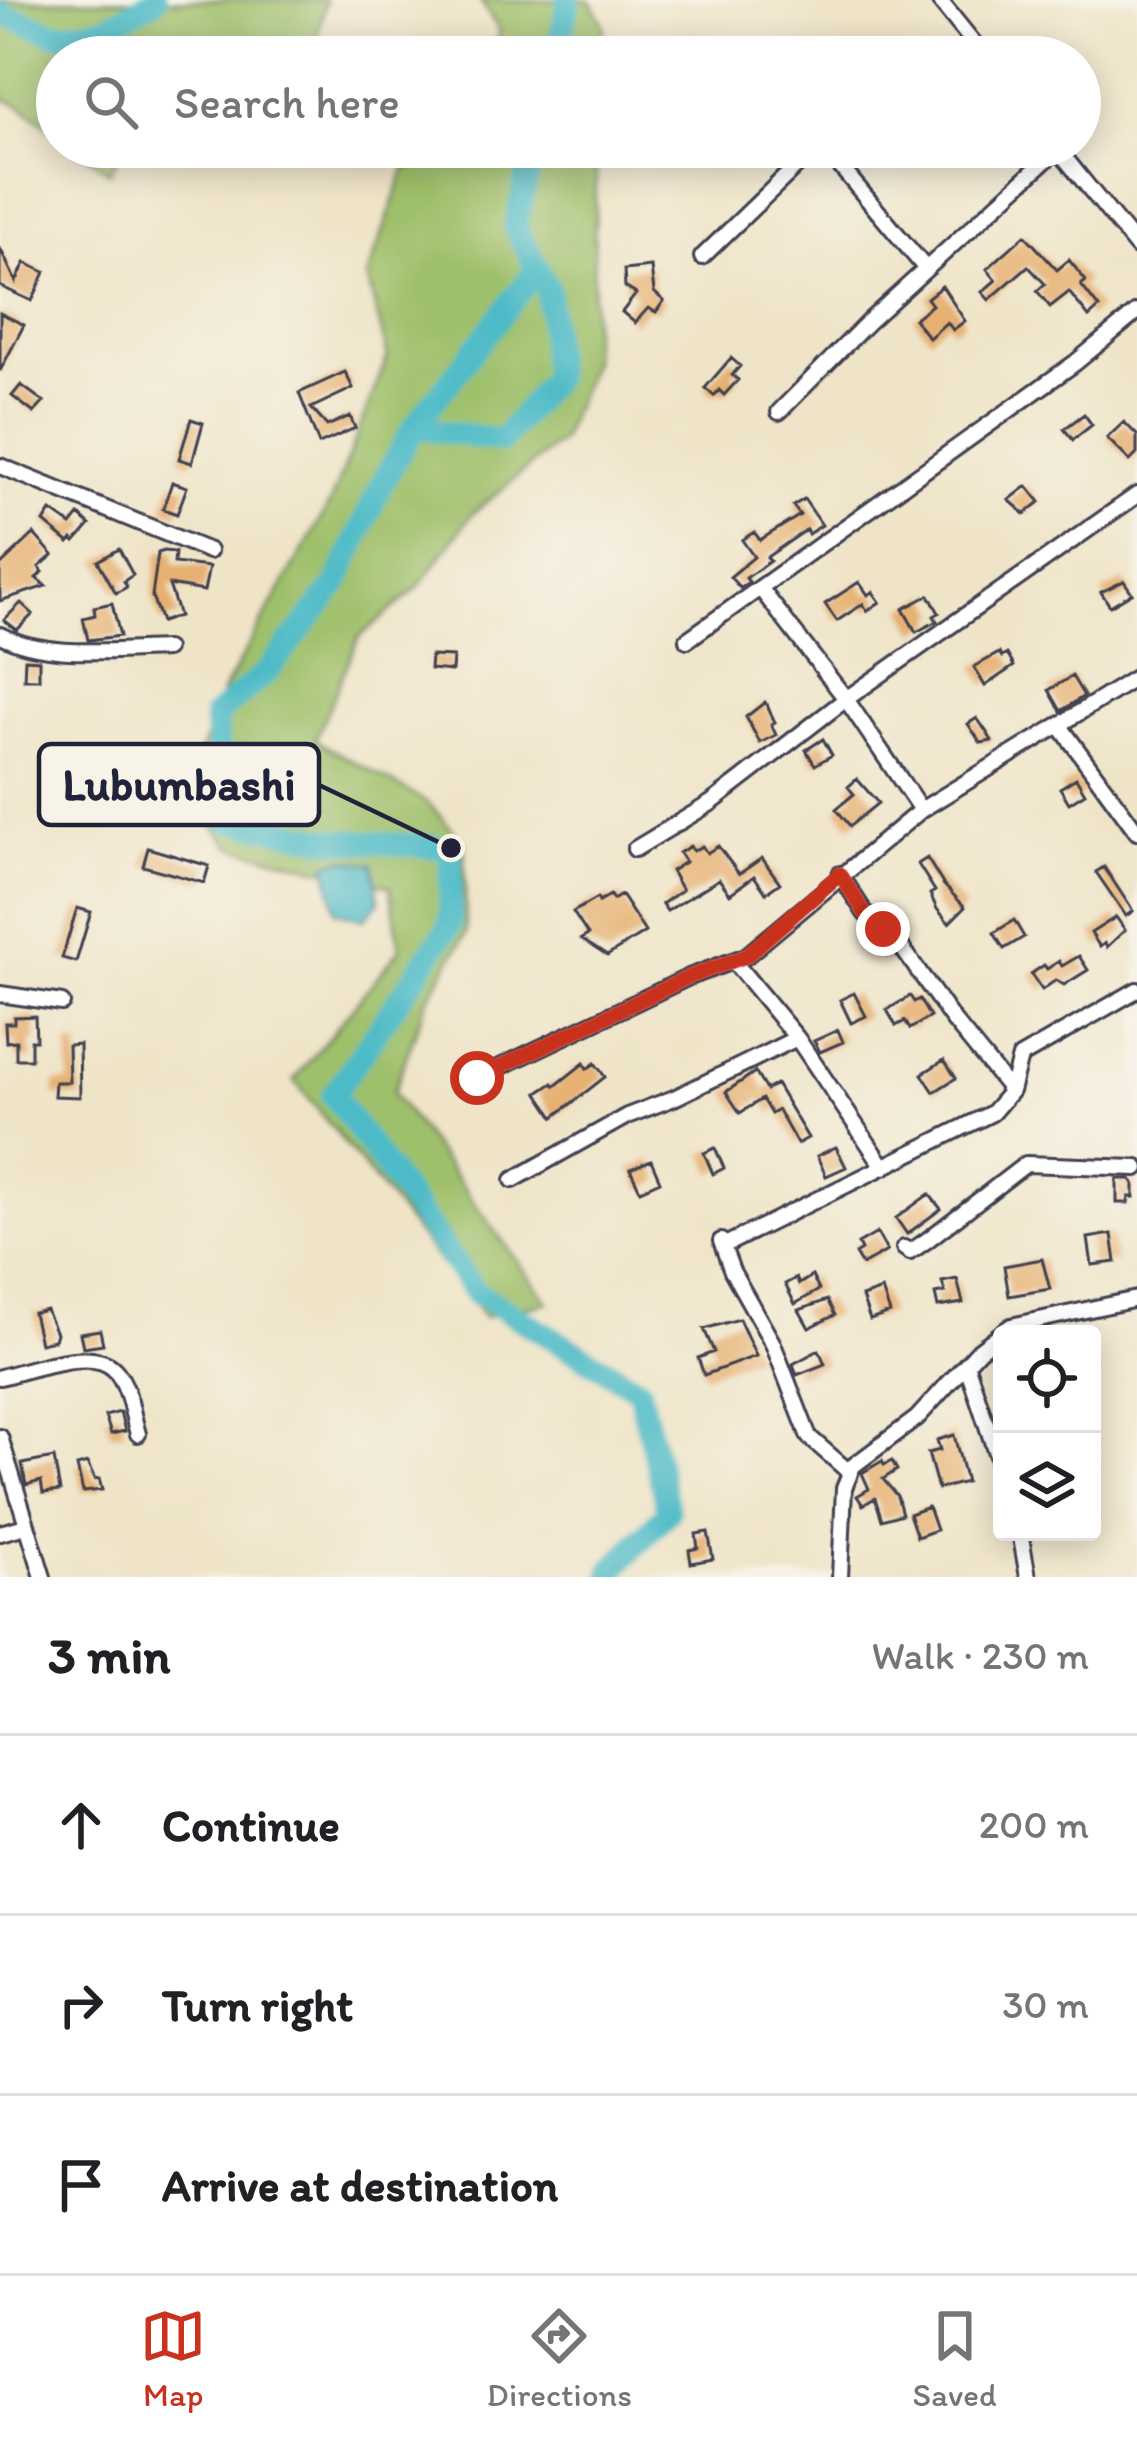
<!DOCTYPE html>
<meta charset="utf-8">
<style>
body{margin:0;font-family:Itim,sans-serif;background:#f6f6f6;color:#202124}
.controls{position:absolute;right:36px;bottom:36px;display:grid;overflow:hidden;border-radius:12px;box-shadow:0 6px 30px #0003}
.controls button{width:108px;height:108px;display:grid;place-items:center;padding:0;border:0;border-bottom:3px solid #e0e0e0;background:#fff;color:#202124;font:60px sans-serif}
.stop{position:absolute;width:36px;height:36px;margin:-27px;border:9px solid #c8321e;border-radius:50%;background:#fff}
.stop.end{background:#c8321e;border-color:#fff;box-shadow:0 3px 12px #0008}
.list{margin:0;padding:0;list-style:none}
h2{display:flex;justify-content:space-between;align-items:center;height:156px;margin:0;padding:0 48px;font-size:51px}
h2 small{font-size:39px;font-weight:400;color:#757577}
.list li{display:grid;grid-template-columns:78px 1fr auto;gap:36px;align-items:center;box-sizing:border-box;height:180px;padding:0 48px;border-top:3px solid #e0e0e0}
.list b{display:block;font-size:45px;white-space:nowrap}
.list em{font-size:39px;font-style:normal;color:#757577}
.icon{flex:none;width:66px;height:66px;fill:none;stroke:currentColor;stroke-width:2;stroke-linecap:round;stroke-linejoin:round}
.map{position:relative;flex:none;width:1137px;height:1577px;overflow:hidden}
.search{position:absolute;background:#fff;box-shadow:0 6px 30px #0003;left:36px;right:36px;top:36px;height:132px;display:flex;align-items:center;gap:30px;box-sizing:border-box;padding:0 42px;border-radius:66px;color:#757577;font-size:45px}
.sheet{height:696px;background:#fff}
nav{display:flex;justify-content:space-around;align-items:center;box-sizing:border-box;height:168px;border-top:3px solid #e0e0e0;background:#fff;font-size:33px;color:#757577}
nav a{display:grid;justify-items:center;gap:6px}
nav .on{color:#c8321e}
.map>svg:first-child{display:block}
</style>
<div class="map">
<svg width="1137" height="1577" viewBox="0 0 1137 1577">
<rect width="100%" height="100%" fill="#f7f3e8"/>
<filter id="ink" filterUnits="userSpaceOnUse"><feTurbulence type="fractalNoise" baseFrequency=".00833" numOctaves="2"/><feDisplacementMap in="SourceGraphic" scale="24" xChannelSelector="R" yChannelSelector="G"/><feConvolveMatrix kernelMatrix="1 2 1 2 8 2 1 2 1" color-interpolation-filters="sRGB"/></filter>
<filter id="wash" filterUnits="userSpaceOnUse"><feTurbulence type="fractalNoise" baseFrequency=".004" numOctaves="4" result="noise"/><feDisplacementMap in="SourceGraphic" scale="48" xChannelSelector="R" yChannelSelector="G"/><feGaussianBlur stdDeviation="2.7" result="paint"/><feColorMatrix in="noise" values="0 0 0 0 0 0 0 0 0 0 0 0 0 0 0 0 0 1.4 0 .05"/><feComposite in="paint" operator="in"/></filter>
<g filter="url(#wash)">
<rect width="100%" height="100%" fill="#efe4c7"/>
<path fill="#9fc06a" stroke="#607152" stroke-width="3" d="M0,0H326L314,50L185,57H57V133L21,106L0,97Z
M480,0H590L604,24L602,57H491L500,32Z
M76,147H125L109,172Z
M448,147H597L591,365L561,440L471,515L418,588L359,637L315,740L427,802L464,842L466,934L427,1000L393,1093L548,1302L484,1317L294,1080L400,949L390,886L232,847L185,793L223,691L330,503L388,356L367,277L406,167L438,166Z"/>
<path fill="#4dbbc7" stroke="#386e81" stroke-width="3" d="M343,859L374,864L379,902L364,919L336,911L326,864Z"/>
<g fill="none" stroke-linecap="round" stroke-linejoin="round">
<path stroke="#4dbbc7" stroke-width="24" d="M0,13L58,34L104,28L155,0
M556,57L569,0
M534,147L515,227L548,288L553,378L501,441L414,427L381,485L337,584L268,671L215,716L225,819L327,839L451,848L450,925L333,1095L475,1292L639,1389L668,1511L612,1571L611,1577
M414,427L537,269"/>
</g>
<g id="blocks">
<path fill="#e6b071" d="M1025,235L1057,270L1069,260L1086,281L1081,285L1099,308L1089,317L1069,292L1050,307L1037,291L1045,284L1028,266L989,300L982,292L996,280L987,269Z
M0,248L16,282L25,263L45,272L32,301L0,286Z
M651,267L654,292L664,301L656,312L648,308L635,323L622,312L636,294L625,287L624,270Z
M942,286L965,321L953,330L947,322L929,338L914,319L932,305L927,298Z
M0,313L24,325L0,371Z
M731,358L740,366L732,375L738,380L724,395L719,390L714,396L705,388Z
M345,372L353,388L311,408L327,426L350,416L355,428L319,444L299,393Z
M21,385L44,402L34,413L12,396Z
M1084,414L1092,425L1073,440L1064,429Z
M191,419L203,423L192,463L179,459Z
M1124,422L1137,435V454L1130,461L1107,438Z
M172,482L187,487L177,514L163,509Z
M1027,486L1040,502L1025,514L1009,500Z
M804,499L822,525L808,534L806,530L767,557L770,561L746,578L749,582L740,588L730,577L754,557L742,540L754,532L760,540L800,515L793,506Z
M51,511L71,525L79,515L90,525L75,542L72,539L69,543L44,522Z
M34,534L53,555L39,567L43,572L36,578L46,586L0,601V566Z
M119,549L133,575L124,581L127,587L116,593L98,561Z
M163,551L175,552L174,563L209,567L204,591L169,585L179,616L161,622L152,596L158,553Z
M1124,581L1132,593L1110,606L1101,592Z
M859,582L868,595L873,592L880,602L867,611L863,604L837,621L825,604Z
M929,595L939,613L934,616L937,621L916,632L903,609Z
M21,603L33,614L17,630L4,620Z
M112,603L120,636L88,640L83,618L95,615L94,607Z
M999,653L1002,657L1007,654L1014,666L985,686L974,667Z
M431,656L453,657L452,671L430,669Z
M25,659L39,660V679H24Z
M1072,676L1084,696L1061,711L1049,690Z
M765,702L775,722L771,724L776,735L760,743L746,717Z
M977,718L988,734L992,741L981,743L968,724Z
M823,739L832,755L815,765L806,750Z
M1076,778L1085,793L1069,803L1060,788Z
M857,779L878,803L850,826L836,809L854,794L848,787Z
M690,846L693,851L702,846L707,853L718,846L739,874L762,858L780,883L766,893L754,876L730,894L719,879L667,911L662,904L682,890L671,871L685,862L679,853Z
M148,848L209,866L204,883L143,866Z
M927,858L943,884L965,907L949,923L937,909L930,894L935,891L918,864Z
M1104,867L1133,911L1126,916L1096,872Z
M610,895L613,900L621,895L645,932L607,956L581,939L588,935L573,912L597,898L599,902Z
M77,908L91,912L76,962L62,958Z
M1116,917L1125,930L1107,947L1105,943L1100,947L1091,933Z
M1014,920L1024,937L1004,949L994,933Z
M1079,956L1088,970L1064,985L1056,980L1042,990L1031,974L1044,965L1047,969L1059,961L1062,966Z
M854,993L866,1016L851,1023L840,1000Z
M910,996L914,1002L919,999L930,1017L910,1029L905,1021L896,1026L887,1010Z
M35,1016L36,1040H31V1059H16V1041L6,1042L5,1023H14V1017Z
M838,1030L843,1042L820,1052L814,1041Z
M79,1044L80,1097L54,1096L55,1082H69L68,1045Z
M944,1060L956,1078L934,1092L922,1074Z
M584,1063L587,1069L595,1063L605,1077L554,1117L538,1093L553,1083L555,1086Z
M755,1072L766,1090L776,1084L808,1138L797,1144L778,1110L771,1114L762,1099L740,1113L726,1092Z
M836,1147L846,1167L826,1176L817,1156Z
M715,1148L724,1168L713,1174L704,1153Z
M651,1160L660,1181L640,1190L630,1169Z
M1117,1179H1131L1134,1184V1197H1129L1128,1203H1117Z
M929,1194L941,1209L907,1234L896,1218Z
M877,1233L887,1251L862,1265L855,1254L861,1250L858,1244Z
M1112,1234L1116,1262L1092,1265L1088,1238Z
M1042,1259L1050,1289L1009,1296L1004,1266Z
M812,1276L819,1290L795,1304L785,1284L796,1278L799,1284Z
M957,1279L963,1303L938,1307L935,1294L945,1292L942,1282Z
M882,1290L890,1313L870,1320L862,1297Z
M827,1300L835,1315L809,1328L799,1310Z
M46,1310L56,1333L54,1340L40,1343L33,1313Z
M739,1319L756,1356L704,1375L698,1358L714,1352L704,1329Z
M100,1330L103,1344L83,1347L80,1333Z
M819,1350L825,1364L797,1375L793,1364Z
M120,1412L125,1431L111,1434L105,1416Z
M954,1435L966,1482L938,1489L928,1453L940,1450L937,1440Z
M54,1458L60,1491L43,1493L41,1481L26,1485L22,1464Z
M882,1461L884,1465L892,1461L897,1470L883,1479L897,1496L902,1514L882,1520L875,1498L863,1505L857,1496L869,1489L862,1473Z
M87,1463L95,1480L99,1479L102,1490L83,1492L77,1466Z
M928,1507L936,1530L917,1537L909,1514Z
M708,1532L713,1559L691,1563L689,1550L698,1548L696,1534Z"/>
</g>
</g>
<g filter="url(#ink)">
<use href="#blocks" fill-opacity="0" stroke="#413f50" stroke-width="3"/>
<g fill="none" stroke-linecap="round" stroke-linejoin="round">
<defs>
<path id="minor" d="M939,0L985,57
M680,147L688,154L707,147
M824,147L926,269
M1056,147L1137,247
M702,257L816,147
M779,412L868,322L1058,149
M0,466L209,551
M760,588L846,699L921,810
M0,635C48,659 113,650 166,649
M687,640L1075,363L1137,312
M1060,726L1137,832
M635,849L711,803L846,699L1137,495
M840,874L865,913L900,945L953,1020L1011,1091
M734,962L797,1038L884,1167
M0,994L62,1003
M477,1078L689,977L746,956L921,810L1137,677
M513,1180L627,1116L674,1098L797,1038
M721,1241L732,1271L773,1344L809,1437L848,1471
M723,1246L992,1113L1011,1091L1020,1057L1137,990
M904,1248L910,1252L926,1241L1026,1164L1137,1168
M967,1366L1002,1471
M0,1377C27,1371 92,1346 114,1369C129,1384 132,1414 138,1434
M0,1437L43,1577
M1020,1532L1028,1577
M0,1533L26,1526
M840,1577L844,1488L853,1466L917,1418L979,1350L1011,1326L1137,1299"/>
</defs>
<use href="#minor" stroke="#413f50" stroke-width="20"/>
<use href="#minor" stroke="#fff" stroke-width="14"/>
</g>
</g>
<g fill="none" stroke-linecap="round" stroke-linejoin="round" filter="url(#ink)">
<path stroke="#c8321e" stroke-width="15" d="M477,1078L689,977L746,956L840,874L865,913L883,929"/>
</g>
<path fill="none" stroke="#22223b" stroke-width="4.5" d="M451 848L319 785"/>
<circle fill="#22223b" stroke="#f7f3e8" stroke-width="4.5" cx="451" cy="848" r="12"/>
<rect fill="#f7f3e8" stroke="#22223b" stroke-width="4.5" x="39" y="744" width="280" height="81" rx="12"/>
<g font-size="45" text-anchor="middle" font-weight="bold" fill="#22223b">
<text x="179" y="800">Lubumbashi</text>
</g>
</svg>
<div class="controls">
<button><svg class="icon" aria-label="locate" viewBox="0 0 24 24"><circle cx="12" cy="12" r="6"/><path d="M12 2v4M12 18v4M2 12h4M18 12h4"/></svg></button>
<button><svg class="icon" aria-label="layers" viewBox="0 0 24 24"><path d="M12 4l9 5-9 5-9-5zM3 14l9 5 9-5"/></svg></button>
</div>
<div class="stop" style="left:477px;top:1078px"></div>
<div class="stop end" style="left:883px;top:929px"></div>
<div class="search"><svg class="icon" aria-label="search" viewBox="0 0 24 24"><circle cx="10" cy="10" r="6"/><path d="M15 15l6 6"/></svg>Search here</div>
</div>
<section class="sheet">
<h2>3 min<small>Walk · 230 m</small></h2>
<ul class="list">
<li><svg class="icon" aria-label="ahead" viewBox="0 0 24 24"><path d="M12 20V5M6 11l6-6 6 6"/></svg><div><b>Continue</b></div><em>200 m</em></li>
<li><svg class="icon" aria-label="right" viewBox="0 0 24 24"><path d="M7 20v-9h11M14 6l5 5-5 5"/></svg><div><b>Turn right</b></div><em>30 m</em></li>
<li><svg class="icon" aria-label="arrive" viewBox="0 0 24 24"><path d="M6 21V4h12l-3 4 3 4H6"/></svg><div><b>Arrive at destination</b></div></li>
</ul>
</section>
<nav>
<a class="on"><svg class="icon" aria-label="map" viewBox="0 0 24 24"><path d="M3 6l6-2 6 2 6-2v14l-6 2-6-2-6 2zM9 4v14M15 6v14"/></svg>Map</a>
<a><svg class="icon" aria-label="directions" viewBox="0 0 24 24"><path d="M12 3l9 9-9 9-9-9zM9 14v-3h6M13 9l2 2-2 2"/></svg>Directions</a>
<a><svg class="icon" aria-label="saved" viewBox="0 0 24 24"><path d="M7 4h10v16l-5-4-5 4z"/></svg>Saved</a>
</nav>
